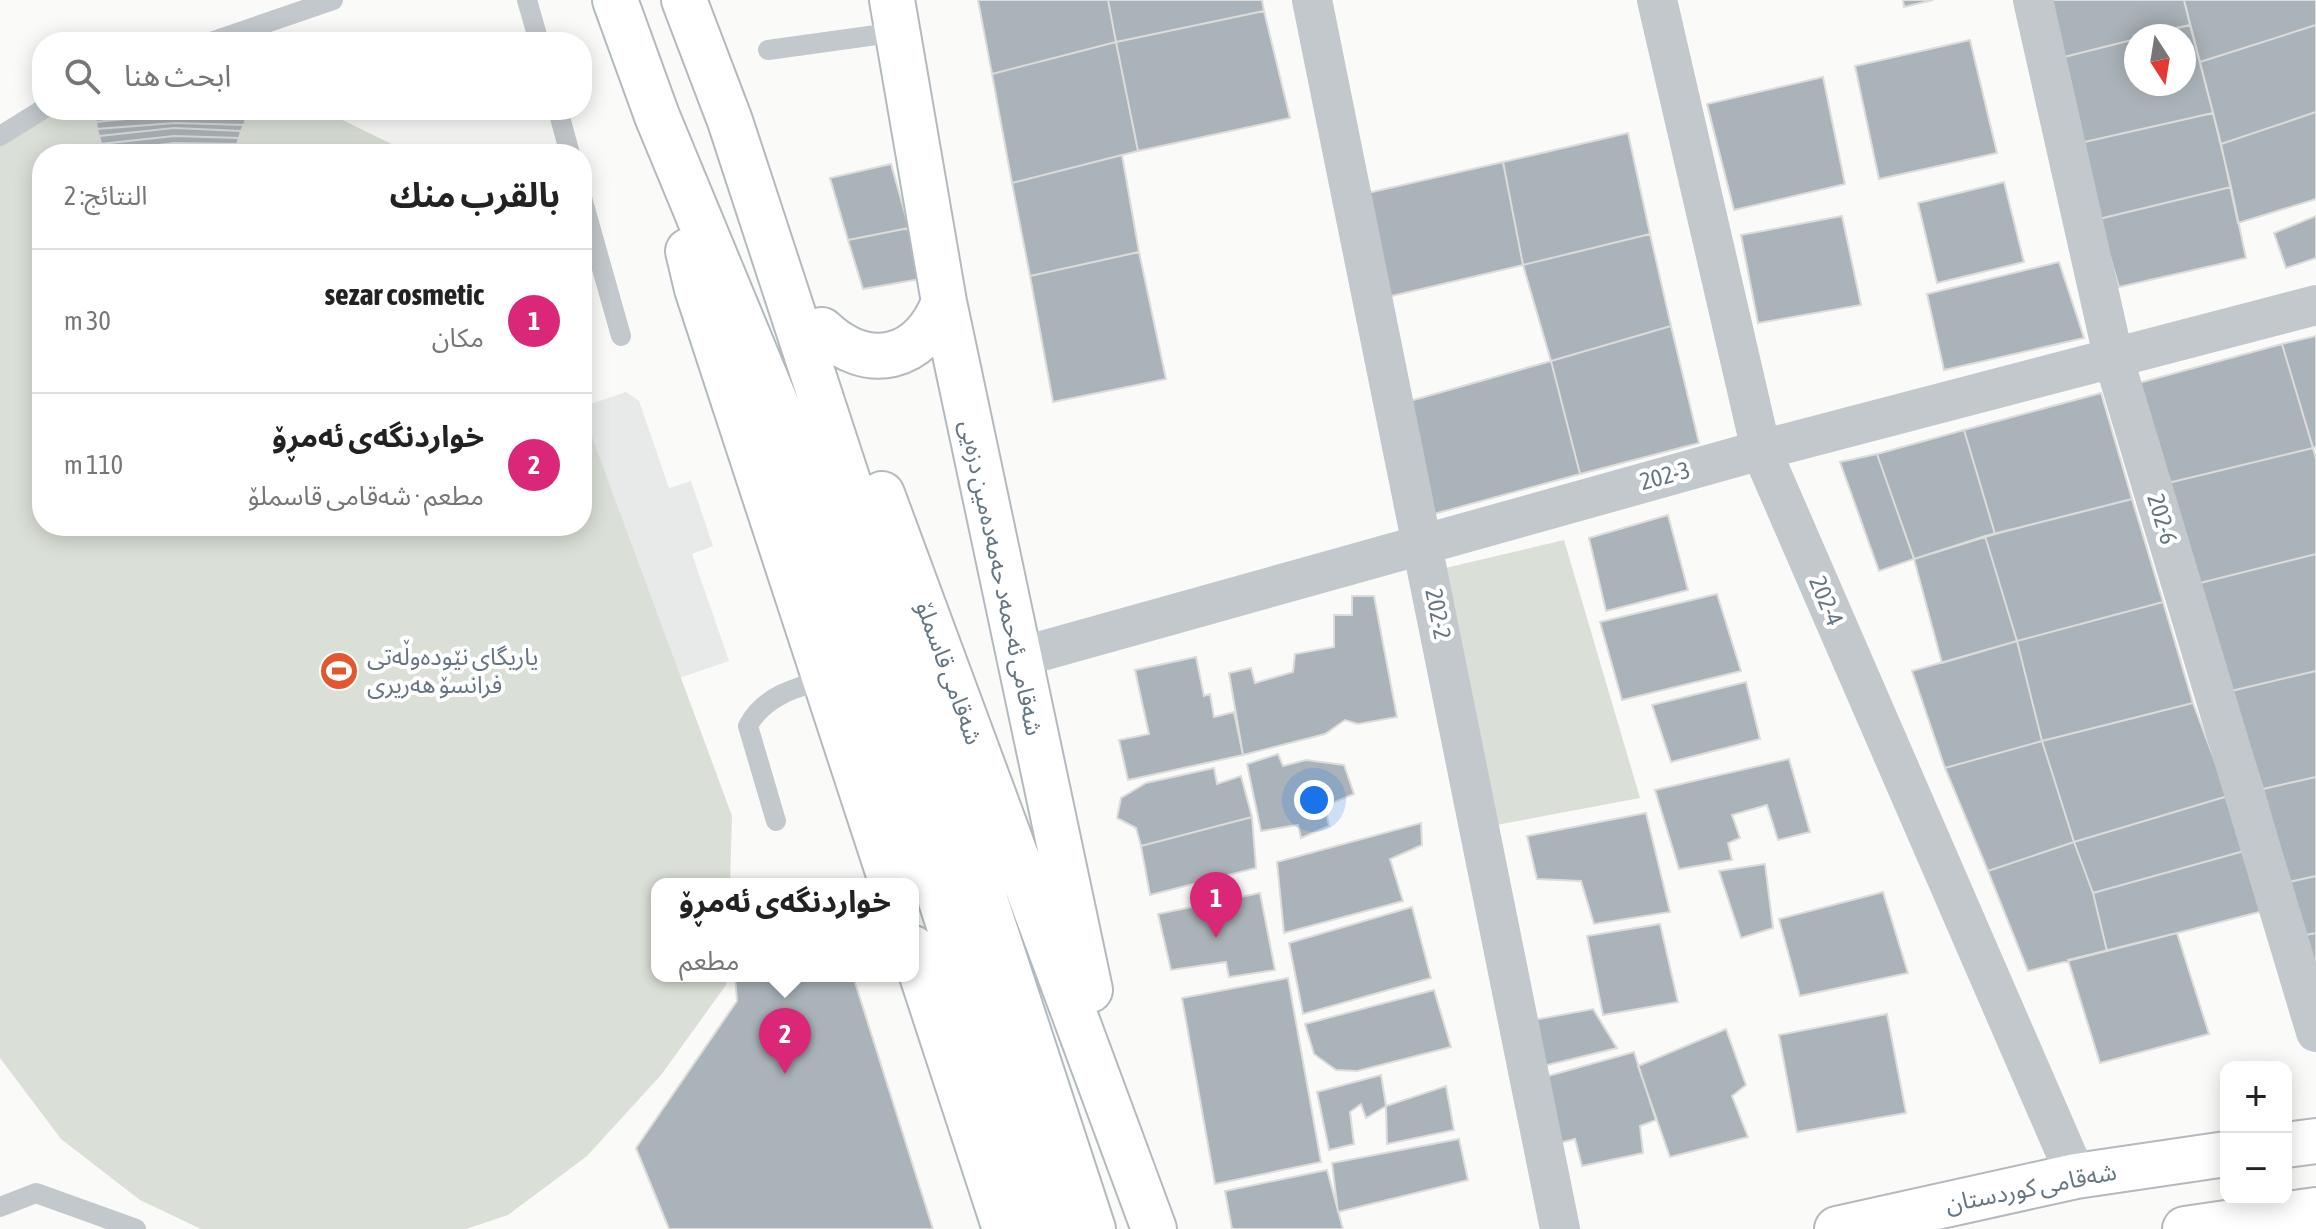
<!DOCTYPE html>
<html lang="ar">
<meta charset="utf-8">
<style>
body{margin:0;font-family:"Asap Condensed","Noto Sans Arabic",sans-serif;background:#f6f6f6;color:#222;direction:rtl}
.controls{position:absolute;right:24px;bottom:24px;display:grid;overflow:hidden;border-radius:16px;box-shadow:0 4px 20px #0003}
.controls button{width:72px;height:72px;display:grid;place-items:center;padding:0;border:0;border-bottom:2px solid #e0e0e0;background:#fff;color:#222;font:40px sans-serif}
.compass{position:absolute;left:2124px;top:24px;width:72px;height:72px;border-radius:50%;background:#fff;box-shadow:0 4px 20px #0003;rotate:168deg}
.you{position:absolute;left:1314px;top:800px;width:28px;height:28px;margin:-20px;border:6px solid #fff;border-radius:50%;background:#1a73e8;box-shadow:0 0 0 12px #1a73e833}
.badge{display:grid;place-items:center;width:52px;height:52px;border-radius:50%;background:#db2777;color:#fff;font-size:26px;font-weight:700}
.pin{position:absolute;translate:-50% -66px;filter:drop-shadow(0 2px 4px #0008)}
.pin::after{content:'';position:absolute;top:42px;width:28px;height:24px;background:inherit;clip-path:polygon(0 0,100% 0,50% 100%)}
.popup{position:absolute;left:651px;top:878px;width:268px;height:104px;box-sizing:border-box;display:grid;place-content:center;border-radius:16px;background:#fff;filter:drop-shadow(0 2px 6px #0005);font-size:26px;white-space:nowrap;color:#767676}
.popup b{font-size:30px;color:#222}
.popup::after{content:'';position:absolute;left:50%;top:100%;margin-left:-16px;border:16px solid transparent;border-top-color:#fff}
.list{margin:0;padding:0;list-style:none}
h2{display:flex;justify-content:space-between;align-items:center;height:104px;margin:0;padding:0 32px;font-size:34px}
h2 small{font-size:26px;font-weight:400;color:#767676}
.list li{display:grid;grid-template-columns:52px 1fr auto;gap:24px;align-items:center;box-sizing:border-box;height:144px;padding:0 32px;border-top:2px solid #e0e0e0}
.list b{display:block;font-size:30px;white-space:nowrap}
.list p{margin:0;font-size:26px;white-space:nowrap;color:#767676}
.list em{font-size:26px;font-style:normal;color:#767676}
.icon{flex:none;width:44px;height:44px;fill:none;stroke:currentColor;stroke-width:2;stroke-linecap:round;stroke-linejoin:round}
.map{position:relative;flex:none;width:2316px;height:1229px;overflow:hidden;direction:ltr}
.search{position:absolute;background:#fff;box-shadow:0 4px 20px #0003;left:32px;top:32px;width:560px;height:88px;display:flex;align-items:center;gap:20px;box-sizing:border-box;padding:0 28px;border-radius:32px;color:#767676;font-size:30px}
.panel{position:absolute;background:#fff;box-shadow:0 4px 20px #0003;left:32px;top:144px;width:560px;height:392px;border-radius:32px;direction:rtl}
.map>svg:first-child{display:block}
</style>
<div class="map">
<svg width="2316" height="1229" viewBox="0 0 2316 1229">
<rect width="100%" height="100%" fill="#fafaf8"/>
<path fill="#e8e9e9" d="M626,392L639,401L669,488L691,481L713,546L692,554L729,661L656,686L582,469V407Z"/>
<path fill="#dadfd7" d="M66,110H322L412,154H42V526H582V410L732,816L730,884H657V976H726V985L661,1075L587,1156L508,1215L466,1229H201L140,1200L61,1139L0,1058V142L29,122Z
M1564,540L1640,798L1480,828L1437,570Z"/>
<path fill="#aab3b9" stroke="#dcdcda" stroke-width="2" d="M978,0H1108L1116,42L992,74Z
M1108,0H1262L1264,11L1116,42Z
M1903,0H1933L1904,7Z
M2046,0H2184L2190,25L2136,36V39L2060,58Z
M2184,0H2316V25L2200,62Z
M1264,11L1290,118L1138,151L1116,42Z
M2190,25L2213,113L2080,143L2060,58L2136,39V84H2184V36H2148Z
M2316,25V112L2221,144L2200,62Z
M1970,40L1997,153L1879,179L1855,66Z
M1116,42L1138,151L1012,183L992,74Z
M1823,77L1845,184L1734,210L1707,104Z
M93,110H133L94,114Z
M133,110H249L246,118L176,114L96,122L94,114Z
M2316,112V199L2238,223L2221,144Z
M2213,113L2231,187L2099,219L2080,143Z
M176,114L246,118L244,125L175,123L97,129L96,122Z
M175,123L244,125L241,131L174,128L99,136L97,129Z
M174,128L241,131L239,138L174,136L101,144L99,136Z
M1628,133L1650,234L1523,265L1503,162Z
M174,136L239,138L237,144L174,143L102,152L101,144Z
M174,143L237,144L234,151L102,152Z
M173,150L234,151L233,154H141Z
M1122,155L1139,252L1030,276L1012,183Z
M1503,162L1523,265L1383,298L1359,195Z
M891,164L909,228L848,240L830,178Z
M2004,182L2024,262L1937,283L1918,203Z
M2231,187L2246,258L2119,287L2099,219Z
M1842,216L1861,305L1758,323L1741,235Z
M2316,216V258L2286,268L2274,233Z
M909,228L920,279L863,289L848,240Z
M1650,234L1671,326L1551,361L1523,265Z
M1139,252L1166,379L1053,402L1030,276Z
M2059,262L2084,338L1944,370L1927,294Z
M1671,326L1699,443L1580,474L1551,361Z
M2316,336V447L2313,448L2282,344Z
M2282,344L2313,448L2164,484L2135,384Z
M1551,361L1580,474L1430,515L1403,403Z
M2101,393L2132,499L1995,534L1964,430Z
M1964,430L1995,534L1914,559L1877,454Z
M2313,448L2316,459V554L2196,584L2164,484Z
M1877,454L1914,559L1879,571L1840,462Z
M2132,499L2163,602L2017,641L1985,536Z
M1668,515L1688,590L1606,611L1589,538Z
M1985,536L2017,641L1942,663L1914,559Z
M2316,554V671L2231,691L2196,584Z
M1717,594L1741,671L1622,700L1600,622Z
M1352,596H1374L1397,717L1358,724L1345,720L1325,734L1243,755L1229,673L1251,668L1255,683L1293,672L1295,654L1334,647V615H1352Z
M2163,602L2193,703L2042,741L2017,641Z
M2017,641L2042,741L1945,768L1912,671Z
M1196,657L1204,696L1210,694L1214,717L1234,712L1243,755L1128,780L1119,740L1149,734L1135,670Z
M2316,671V777L2263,789L2231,691Z
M1746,682L1760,739L1671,762L1652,705Z
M2193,703L2228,796L2074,842L2042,741Z
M2042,741L2074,842L1988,871L1945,768Z
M1278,754L1283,766L1306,760L1344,765L1354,794L1325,806L1329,826L1301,838L1298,825L1261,831L1247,764Z
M1789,759L1810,832L1778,840L1767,805L1732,815L1740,838L1728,843L1732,860L1679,869L1655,790Z
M1214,768L1217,784L1241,776L1252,817L1141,846L1136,828L1117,818L1121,798L1146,783Z
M2316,777V876L2289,882L2263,789Z
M2228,796L2244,851L2093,893L2074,842Z
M1646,813L1670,912L1594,924L1581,881L1537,879L1527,836Z
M1252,817L1256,868L1150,895L1141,846Z
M1421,823L1422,845L1390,859L1403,901L1284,933L1277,862Z
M2074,842L2093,893L2107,951L2028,971L1988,871Z
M2244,851L2263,911L2107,951L2093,893Z
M1765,864L1773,928L1741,938L1719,871Z
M2316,876V933L2305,935L2289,882Z
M1883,892L1908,973L1800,996L1779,919Z
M1260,893L1275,970L1229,977L1226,962L1171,970L1158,914Z
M1412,907L1431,978L1303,1014L1289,943Z
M1660,924L1678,1002L1603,1015L1587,936Z
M2177,933L2209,1034L2100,1063L2068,960Z
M2316,933V977L2305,935Z
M735,976H853L933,1229H669L636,1148L737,1001Z
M1288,978L1321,1162L1215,1184L1182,998Z
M1434,990L1451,1047L1357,1071L1336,1070L1314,1054L1305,1024Z
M1593,1009L1617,1048L1539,1067L1528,1021Z
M1887,1014L1906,1113L1797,1132L1779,1035Z
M1726,1029L1746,1085L1732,1096L1748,1137L1670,1157L1638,1066Z
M1634,1052L1656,1120L1640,1126L1643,1153L1582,1166L1575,1139L1559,1143L1548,1076Z
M1381,1075L1386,1106L1366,1118L1361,1104L1350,1112L1354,1144L1329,1150L1317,1092Z
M1446,1086L1454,1130L1387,1144L1386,1106Z
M1459,1139L1468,1180L1338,1212L1332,1163Z
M1327,1170L1343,1229H1232L1225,1191Z"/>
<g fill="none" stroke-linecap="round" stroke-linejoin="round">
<defs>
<path id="secondary" d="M615,0L657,116L789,435L1048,1229
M684,0L730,121L1093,1229
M892,0L944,302L1090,990
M688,251L697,289L892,884
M822,330C868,373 921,361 944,302
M882,494L1154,1229
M913,948L1005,1229"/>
<path id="highway" d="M2286,1145L2316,1141
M1837,1229L2076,1176L2226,1154
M2185,1229L2316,1210"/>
</defs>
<use href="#secondary" stroke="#b3babf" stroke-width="48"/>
<use href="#highway" stroke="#b4b9bd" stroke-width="48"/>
<path stroke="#c3c8cc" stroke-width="20" d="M527,0L539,42
M211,42L333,0
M768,50L898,32
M558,110L570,154
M0,136L42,110
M582,198L621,336
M776,821L748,726C763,697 794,688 825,679
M0,1207L36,1193L136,1229"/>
<path stroke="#c3c8cc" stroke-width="40" d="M1312,0L1560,1229
M1657,0L1761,450L2076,1176
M2033,0L2114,360L2316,1032
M1017,658L1761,450L2316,305"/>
<use href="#secondary" stroke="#fff" stroke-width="44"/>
<use href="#highway" stroke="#fff" stroke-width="44"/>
</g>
<defs>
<symbol id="stadium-disc" viewBox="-11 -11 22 22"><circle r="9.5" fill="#e4572e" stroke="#fff"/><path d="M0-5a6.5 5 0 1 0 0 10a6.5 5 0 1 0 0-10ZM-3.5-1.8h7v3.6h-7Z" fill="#fff"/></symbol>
</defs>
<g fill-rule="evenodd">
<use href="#stadium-disc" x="317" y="649" width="44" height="44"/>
</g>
<g text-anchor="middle" stroke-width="8" stroke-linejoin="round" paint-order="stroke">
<g font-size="24" fill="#657683" stroke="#fff">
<text transform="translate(1665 476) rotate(-15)" y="8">202-3</text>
<text transform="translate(2162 519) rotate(73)" y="8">202-6</text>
<text transform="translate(1001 578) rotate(78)" y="8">شەقامی ئەحمەد حەمەدەمین دزەیی</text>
<text transform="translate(1826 601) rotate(67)" y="8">202-4</text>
<text transform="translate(1438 614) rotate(79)" y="8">202-2</text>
<text transform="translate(949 673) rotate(70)" y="8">شەقامی قاسملۆ</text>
<text transform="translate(2031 1188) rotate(-11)" y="8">شەقامی کوردستان</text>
</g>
<g font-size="24" fill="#657683" stroke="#fff" text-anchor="start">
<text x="367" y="665">یاریگای نێودەوڵەتی<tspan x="367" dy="28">فرانسۆ هەریری</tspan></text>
</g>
</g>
</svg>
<div class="controls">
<button>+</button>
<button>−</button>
</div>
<svg class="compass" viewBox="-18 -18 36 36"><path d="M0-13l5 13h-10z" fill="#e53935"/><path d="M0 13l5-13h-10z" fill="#767676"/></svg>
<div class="you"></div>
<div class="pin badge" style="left:1216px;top:938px">1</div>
<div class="pin badge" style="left:785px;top:1074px">2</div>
<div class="popup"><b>خواردنگەی ئەمڕۆ</b>مطعم</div>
<div class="search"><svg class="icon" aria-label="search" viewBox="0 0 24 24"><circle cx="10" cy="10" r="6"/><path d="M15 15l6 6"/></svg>ابحث هنا</div>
<section class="panel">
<h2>بالقرب منك<small>النتائج: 2</small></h2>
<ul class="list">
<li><span class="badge">1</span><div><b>sezar cosmetic</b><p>مكان</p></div><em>30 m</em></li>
<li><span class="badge">2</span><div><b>خواردنگەی ئەمڕۆ</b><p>مطعم · شەقامی قاسملۆ</p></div><em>110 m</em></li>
</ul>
</section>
</div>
